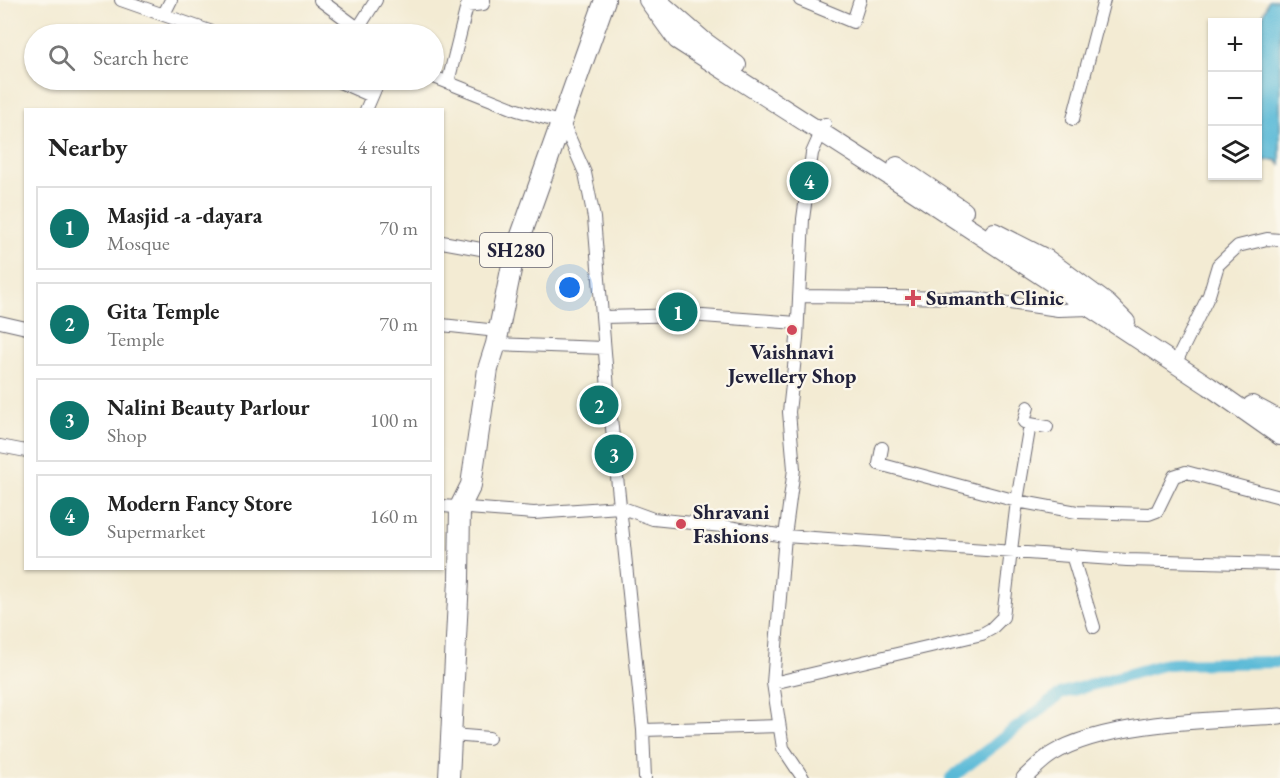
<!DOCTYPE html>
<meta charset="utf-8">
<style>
body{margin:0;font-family:"EB Garamond",serif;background:#f2f2f2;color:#222}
.controls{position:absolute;right:18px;top:18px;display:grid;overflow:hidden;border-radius:0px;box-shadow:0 2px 4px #0004}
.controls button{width:54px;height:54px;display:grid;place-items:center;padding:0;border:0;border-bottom:2px solid #e0e0e0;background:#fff;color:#222;font:30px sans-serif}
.you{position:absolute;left:570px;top:288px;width:21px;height:21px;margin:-15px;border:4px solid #fff;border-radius:50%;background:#1a73e8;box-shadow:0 0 0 9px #1a73e833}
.badge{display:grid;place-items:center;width:39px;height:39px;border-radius:50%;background:#0f766e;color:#fff;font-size:20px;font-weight:700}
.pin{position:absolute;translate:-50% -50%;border:3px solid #fff;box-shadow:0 2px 6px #0006}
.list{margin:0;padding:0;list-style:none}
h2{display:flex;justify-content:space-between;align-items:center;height:78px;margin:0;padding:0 24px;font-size:26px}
h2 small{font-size:20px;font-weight:400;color:#767676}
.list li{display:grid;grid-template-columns:39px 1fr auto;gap:18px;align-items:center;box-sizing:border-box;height:84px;margin:0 12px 12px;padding:0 12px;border:2px solid #e0e0e0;border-radius:0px}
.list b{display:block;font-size:22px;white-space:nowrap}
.list p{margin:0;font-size:20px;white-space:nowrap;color:#767676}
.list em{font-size:20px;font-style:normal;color:#767676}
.icon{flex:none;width:33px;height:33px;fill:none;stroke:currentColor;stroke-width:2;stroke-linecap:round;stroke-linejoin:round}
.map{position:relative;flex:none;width:1280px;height:778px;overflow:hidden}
.search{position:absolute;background:#fff;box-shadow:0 2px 4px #0004;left:24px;top:24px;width:420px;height:66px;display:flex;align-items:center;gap:15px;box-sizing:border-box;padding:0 21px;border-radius:33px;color:#767676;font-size:22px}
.panel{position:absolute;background:#fff;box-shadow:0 2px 4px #0004;left:24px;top:108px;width:420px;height:462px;border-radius:0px}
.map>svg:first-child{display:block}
</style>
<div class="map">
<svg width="1280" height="778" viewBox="0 0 1280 778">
<rect width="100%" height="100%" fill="#fbf7ec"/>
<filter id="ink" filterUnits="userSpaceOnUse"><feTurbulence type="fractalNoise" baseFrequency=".0167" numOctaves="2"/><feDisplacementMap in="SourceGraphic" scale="12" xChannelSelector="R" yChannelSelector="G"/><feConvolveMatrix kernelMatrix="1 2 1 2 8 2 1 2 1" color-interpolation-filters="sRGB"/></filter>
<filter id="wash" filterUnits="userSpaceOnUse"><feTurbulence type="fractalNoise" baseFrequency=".008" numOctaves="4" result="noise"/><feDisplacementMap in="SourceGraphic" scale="24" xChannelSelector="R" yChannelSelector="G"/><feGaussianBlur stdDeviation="1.35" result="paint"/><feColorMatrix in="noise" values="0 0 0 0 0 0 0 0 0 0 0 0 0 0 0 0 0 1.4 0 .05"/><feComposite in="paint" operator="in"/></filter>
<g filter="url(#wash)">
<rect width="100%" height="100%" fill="#f3ebd3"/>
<path fill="#58b9d7" stroke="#3d6e89" stroke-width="1.5" d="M1268,0H1280V165L1276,160L1258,161V29Z"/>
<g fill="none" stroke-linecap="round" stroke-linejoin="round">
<path stroke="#58b9d7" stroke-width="12" d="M951,778L1062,693L1166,664L1280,662"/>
</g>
</g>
<g filter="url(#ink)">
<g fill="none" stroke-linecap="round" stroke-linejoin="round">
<defs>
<path id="minor" d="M121,0L218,34
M320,0L366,34
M800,0L853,22L860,0
M164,14L171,0
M359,27L376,0
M434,77L517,110L563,123L585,173L594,218L608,389L643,730L645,778
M335,80L372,96
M448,82L467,6L483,4L484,0
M366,110L379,80
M1073,119L1104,0
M442,242L514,255
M799,296L974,298L1058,310L1091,309
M603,317L689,315L797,323
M0,322L26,328
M442,325L497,331
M496,344L604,348
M1179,356L1209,295L1218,265L1238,246L1267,239L1280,240
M1028,407L1024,422L1030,424
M1047,427L1030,424L1017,501L1077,512L1149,514L1157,511L1174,476L1186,472L1280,497
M0,446L26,451
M442,506L534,513L620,507L653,519L722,526L785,536L794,469L789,412L797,339L803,219L812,153L825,124
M1072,555L1094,627
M773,683L982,634L991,629L1003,617L1017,501L879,464L882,448
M643,730L779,726
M452,735L489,738
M803,778L783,748L773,683L785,536L1127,560L1280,564"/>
<path id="tertiary" d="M1024,778C1033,770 1042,760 1052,754C1105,721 1218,720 1280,716"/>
<path id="secondary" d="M648,0L677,40L905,186L1209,386L1280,436
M657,0L704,41L737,65
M897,166L964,211
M994,232L1047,259L1108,304L1126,322
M1252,405L1280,420"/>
<path id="primary" d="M449,778L459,579L460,507L471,485L488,369L496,344L514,255L605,0"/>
</defs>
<use href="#minor" stroke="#6b6870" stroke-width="14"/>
<use href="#tertiary" stroke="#6b6870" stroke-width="17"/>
<use href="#secondary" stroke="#6b6870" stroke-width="20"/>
<use href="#primary" stroke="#6b6870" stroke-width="22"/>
<use href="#minor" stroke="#fff" stroke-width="12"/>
<use href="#tertiary" stroke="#fff" stroke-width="15"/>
<use href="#secondary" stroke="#fff" stroke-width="18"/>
<use href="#primary" stroke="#fff" stroke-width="20"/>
</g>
</g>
<g fill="#d1495b" stroke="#fbf7ec" stroke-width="2">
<path d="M910 289h6v6h6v6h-6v6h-6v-6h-6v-6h6z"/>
<circle cx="792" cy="330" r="6"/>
<circle cx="681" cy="524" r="6"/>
</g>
<g text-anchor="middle" stroke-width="4.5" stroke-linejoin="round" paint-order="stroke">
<rect fill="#fbf7ec" stroke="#636270" stroke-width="1.5" x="480" y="233" width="72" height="34" rx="4.5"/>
<g font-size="20" font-weight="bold" fill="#22223b">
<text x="516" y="257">SH280</text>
</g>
<g font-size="21" font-weight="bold" fill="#22223b" stroke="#fbf7ec" text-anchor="start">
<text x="926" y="305">Sumanth Clinic</text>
<text x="792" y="359" text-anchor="middle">Vaishnavi<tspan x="792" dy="24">Jewellery Shop</tspan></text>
<text x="693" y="519">Shravani<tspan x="693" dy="24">Fashions</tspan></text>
</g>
</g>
</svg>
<div class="controls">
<button>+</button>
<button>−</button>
<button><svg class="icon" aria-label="layers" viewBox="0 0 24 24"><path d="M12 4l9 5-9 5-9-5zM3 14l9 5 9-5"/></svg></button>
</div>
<div class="you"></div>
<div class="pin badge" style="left:678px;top:312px">1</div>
<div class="pin badge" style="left:599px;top:405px">2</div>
<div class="pin badge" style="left:614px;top:454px">3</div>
<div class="pin badge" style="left:809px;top:181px">4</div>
<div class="search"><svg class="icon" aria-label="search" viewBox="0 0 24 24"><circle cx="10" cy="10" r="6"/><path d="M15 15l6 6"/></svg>Search here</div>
<section class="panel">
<h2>Nearby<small>4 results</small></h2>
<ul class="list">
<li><span class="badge">1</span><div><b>Masjid -a -dayara</b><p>Mosque</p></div><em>70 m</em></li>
<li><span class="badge">2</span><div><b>Gita Temple</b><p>Temple</p></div><em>70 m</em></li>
<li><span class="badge">3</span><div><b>Nalini Beauty Parlour</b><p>Shop</p></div><em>100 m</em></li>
<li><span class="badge">4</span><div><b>Modern Fancy Store</b><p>Supermarket</p></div><em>160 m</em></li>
</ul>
</section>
</div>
